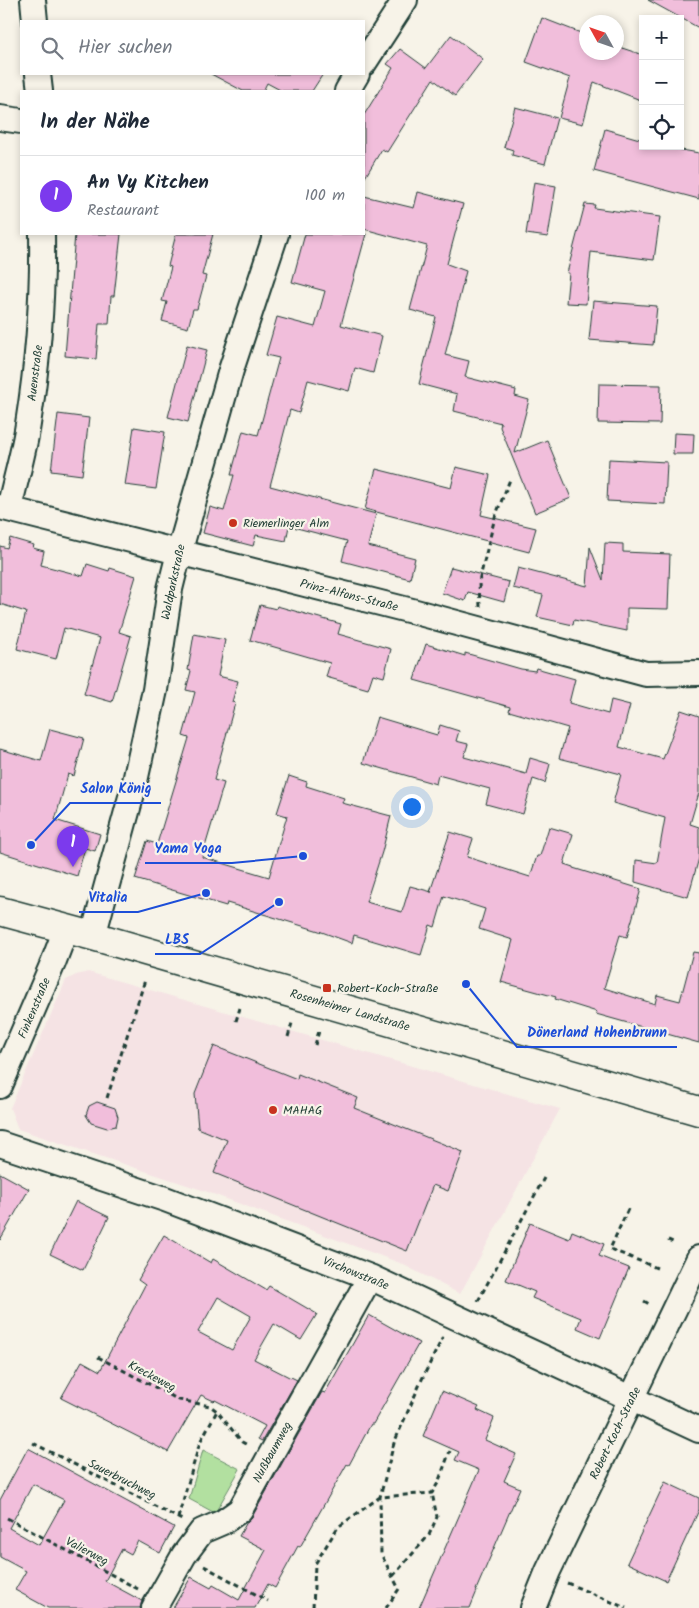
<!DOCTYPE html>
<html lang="de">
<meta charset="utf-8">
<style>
body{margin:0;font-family:Kalam,sans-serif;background:#f2f2f3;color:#1f2937}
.controls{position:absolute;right:15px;top:15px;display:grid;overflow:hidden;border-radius:0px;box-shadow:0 2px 8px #0003}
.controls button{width:45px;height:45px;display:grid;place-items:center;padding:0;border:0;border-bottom:1px solid #e0e1e3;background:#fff;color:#1f2937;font:25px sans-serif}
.compass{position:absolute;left:579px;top:15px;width:45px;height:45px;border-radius:50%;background:#fff;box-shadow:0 2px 8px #0003;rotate:310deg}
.you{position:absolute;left:411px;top:806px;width:18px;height:18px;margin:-12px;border:4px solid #fff;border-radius:50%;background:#1a73e8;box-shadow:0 0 0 8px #1a73e833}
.badge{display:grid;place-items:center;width:32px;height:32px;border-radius:50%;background:#7c3aed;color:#fff;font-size:16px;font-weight:700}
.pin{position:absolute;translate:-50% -41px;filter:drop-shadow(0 1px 2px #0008)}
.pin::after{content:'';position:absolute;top:26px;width:18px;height:15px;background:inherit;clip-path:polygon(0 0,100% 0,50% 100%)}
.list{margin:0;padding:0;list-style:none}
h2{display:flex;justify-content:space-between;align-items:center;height:65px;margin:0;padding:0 20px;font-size:21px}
h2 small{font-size:16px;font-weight:400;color:#747a83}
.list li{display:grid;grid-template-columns:32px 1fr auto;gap:15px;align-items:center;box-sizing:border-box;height:80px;padding:0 20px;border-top:1px solid #e0e1e3}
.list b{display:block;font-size:19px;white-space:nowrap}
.list p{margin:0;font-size:16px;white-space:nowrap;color:#747a83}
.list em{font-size:16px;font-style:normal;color:#747a83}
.icon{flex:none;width:28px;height:28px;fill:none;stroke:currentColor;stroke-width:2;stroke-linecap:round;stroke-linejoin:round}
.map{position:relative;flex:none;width:699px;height:1608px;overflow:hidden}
.search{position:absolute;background:#fff;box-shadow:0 2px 8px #0003;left:20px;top:20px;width:345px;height:55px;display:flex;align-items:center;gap:12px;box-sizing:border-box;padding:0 18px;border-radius:0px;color:#747a83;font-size:19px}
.panel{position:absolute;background:#fff;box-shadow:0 2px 8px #0003;left:20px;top:90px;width:345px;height:145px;border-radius:0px}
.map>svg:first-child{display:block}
</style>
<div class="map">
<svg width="699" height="1608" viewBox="0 0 699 1608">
<rect width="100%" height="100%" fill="#f7f3e8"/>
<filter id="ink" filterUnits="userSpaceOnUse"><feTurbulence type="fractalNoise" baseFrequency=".02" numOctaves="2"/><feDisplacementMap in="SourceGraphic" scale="10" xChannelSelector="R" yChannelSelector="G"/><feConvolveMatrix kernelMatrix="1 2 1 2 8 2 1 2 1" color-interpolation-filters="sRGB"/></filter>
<g filter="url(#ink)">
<path fill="#f5e3e4" d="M88,972L560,1109L460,1294L400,1263L202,1190L18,1129L10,1108L66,980L76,975Z"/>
<path fill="#b2e0a0" stroke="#688e6a" d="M203,1450L240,1469L215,1513L189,1499Z"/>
<path fill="#f1bedb" stroke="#1f3d34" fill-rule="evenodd" d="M648,0H699V28Z
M542,18L586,35V52H616V46L643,55V101L594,82L583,124L559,118L570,78L526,62Z
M451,35L483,59L455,96L433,79L387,152L382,149L364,179V115L393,68L387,64L400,49L426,68Z
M211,74H323L312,91H282L267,83L263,91H243Z
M515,107L557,118L545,164L512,155L513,150L504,147Z
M605,129L643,140V146H671L670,148L699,153V199L594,171Z
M534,182L556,186L548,237L526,234Z
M418,192L463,204L447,264L466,271L445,355L469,361L465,377L516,390L515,396L529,400L515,453L547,440L571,498L535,513L500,427L501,423L454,411L457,394L419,384L436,317L410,310L427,246L364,229V196L414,208Z
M585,204L595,205L594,208L660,217L654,260L591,252L586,304L566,303L569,273H567Z
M75,234H121L114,296H111L109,324H99L96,359L65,356Z
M176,234H213L202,275L206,276L197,309H193L188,328L162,321L167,302L162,301L171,267L168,266Z
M305,234H366L341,325L382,336L373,373L355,368L349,391L308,380L299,413L290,410L270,486L376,514L368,546L415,558L410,579L342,561L347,541L289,526L286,541L256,535L253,546L203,533L210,507L224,511L234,475H231L243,431L258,435L279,358L266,355L277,317L315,327L325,291L292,282Z
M593,301L657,306L653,345L589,340Z
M187,345L207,350L188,422L168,417Z
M599,384L661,385L660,424L598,423Z
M58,414L89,418L82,475L51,471Z
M134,427L165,432L156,489L125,485Z
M674,433L694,434L693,454H673Z
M609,459L667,462L665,504L607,501Z
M456,467L490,475L481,515L536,528L529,552L365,509L376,469L451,488Z
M10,538L34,545L33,548L44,551L41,565L83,576L87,564L109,571L110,568L136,576L119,632L131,636L112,702L84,694L100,638L64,628L56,659L17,649L26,612L0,604V546L7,548Z
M605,543L623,544V552L670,554L668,609L627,608V631L574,620L573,625L537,617L543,595L513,588L518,568L587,586L590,547L603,580Z
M451,567L509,582L504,602L468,592L465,601L442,593Z
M260,605L276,609L277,606L341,624L338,634L391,649L384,677L373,674L368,689L326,677L330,663L250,640Z
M194,634L225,640L218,676L238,681L232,702L235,703L214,780L224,783L202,857L269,877L287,816L277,813L289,776L307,782L306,786L344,798L342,803L391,816L382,852L366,902L402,912L410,886L432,892H430L450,832L473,839L467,857L530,877L537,856H540L549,827L573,834L564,864L573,867V868L641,889L627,937L620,935L604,988L655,1004L657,995L680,1001L693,952L699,953V1043L596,1014L597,1012L555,999L556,997L501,982L513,940L479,929L485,909L444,896L435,927L430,925L421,955L354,935L352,943L319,931L227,903L226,906L135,879L147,841L157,844L189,738L183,736L195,692L186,690L191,671L188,670Z
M426,644L465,656V653L521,669L535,671L536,668L575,679L569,703L608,714L611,700L630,705L619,747L663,759L681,710L699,716V793L690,824L699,827V858L688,897L635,882L636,860L657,863L665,818L613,803L621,774L559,758L568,728L509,711L510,707L414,680Z
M377,717L437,735L440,725L459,731L456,741L468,744L464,757L526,774L530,758L550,764L545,783L533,779L523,814L486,804L490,789L438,775L436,784L363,763Z
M50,729L84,738L74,776L68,774L55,820L100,834L95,851L85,848L77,876L0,852V749L41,761Z
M214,1046L297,1079L298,1074L358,1098L354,1108L463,1152L448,1191L433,1185L407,1251L214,1173L227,1140L198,1128L195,1094Z
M97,1102L115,1108L118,1117L116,1126L107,1128L91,1123L86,1115L89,1106Z
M0,1173L29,1189L0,1240Z
M76,1201L109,1217L83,1270L50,1254Z
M530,1223L569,1239L572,1231L604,1244L599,1256L629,1268L600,1338L577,1328L581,1318L532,1298L535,1292L506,1280Z
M164,1235L211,1263L213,1259L266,1290L269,1286L317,1314L301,1340L274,1324L254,1359L291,1378V1377L297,1380L262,1441L258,1439L265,1426L215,1400L214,1401L201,1395L168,1452L61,1398L82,1361L100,1371L145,1285L138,1280ZM218,1297L251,1316L232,1350L198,1332Z
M369,1315L419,1343L373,1424H371L349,1465L347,1464L300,1547L298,1546L275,1588L268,1584L255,1608H173L191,1577L211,1588L213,1585L239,1600L266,1550L239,1536L247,1522L252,1517L322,1392L325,1393Z
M442,1391L479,1407L477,1410L494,1418L485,1440L516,1454L504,1481L520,1488L476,1590L477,1591L470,1608H419L479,1470L455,1460L459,1452L423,1436Z
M28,1448L174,1527L160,1553L138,1541L131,1554L122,1549L105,1581L142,1601L140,1608H48L15,1590L26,1571L0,1557V1500ZM33,1484L64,1500L39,1545L9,1528Z
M665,1482L699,1498V1510L666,1581L627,1563Z"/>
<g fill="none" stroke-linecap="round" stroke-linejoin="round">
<defs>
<path id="minor" d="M33,0L35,21
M364,63L405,0
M38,74L40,91
M347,91L357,74
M0,118L21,121
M0,507L412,611L646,674L699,673
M9,509C15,481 24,452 28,424C38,361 43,297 42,234
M93,936L134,786L155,690L170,589L179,553L231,370L276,234
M0,1086L53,963L66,929
M0,1144L165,1199L370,1277L699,1430
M154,1608L184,1555L202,1531L223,1522L240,1510L370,1277
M533,1608L548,1571L699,1258"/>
<path id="major" d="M0,911L93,936L699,1111"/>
</defs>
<use href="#minor" stroke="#1f3d34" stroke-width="28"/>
<use href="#major" stroke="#1f3d34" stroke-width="31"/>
<path stroke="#1f3d34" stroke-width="3" stroke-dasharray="5 4" stroke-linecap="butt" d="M480,607L479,582L495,517L511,477
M236,1021L240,1008
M288,1037L292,1023
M315,1045L319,1031
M107,1098L145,980
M628,1209L610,1249L657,1268
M668,1240L675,1243
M478,1301L544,1178
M644,1301L649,1304
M98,1357L179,1400L210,1406L217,1411L242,1442L249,1446
M33,1443L182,1520
M7,1518L138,1589
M178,1518L200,1442L217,1411
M204,1566L268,1601
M393,1576L429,1535L437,1517L432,1493
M567,1583L626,1608
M313,1608L315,1564L338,1527L380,1497L432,1493L438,1483L450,1451
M386,1608L399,1589L381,1554L380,1497L394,1443L423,1377L443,1337"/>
<use href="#minor" stroke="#f7f3e8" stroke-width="24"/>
<use href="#major" stroke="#f7f3e8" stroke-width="28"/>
</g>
</g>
<g fill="#c8321e" stroke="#f7f3e8" stroke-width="2">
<circle cx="233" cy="523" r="5"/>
<rect x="322" y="983" width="10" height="10" rx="2.5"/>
<circle cx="273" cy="1110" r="5"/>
</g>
<g text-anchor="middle" stroke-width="4.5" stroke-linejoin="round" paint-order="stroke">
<g font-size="12" fill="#1f3d34" stroke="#f7f3e8">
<text transform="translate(35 373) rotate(-83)" y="4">Auenstraße</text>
<text transform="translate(173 582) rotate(-78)" y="4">Waldparkstraße</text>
<text transform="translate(349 595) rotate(14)" y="4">Prinz-Alfons-Straße</text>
<text transform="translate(34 1008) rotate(-67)" y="4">Finkenstraße</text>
<text transform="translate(350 1010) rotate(16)" y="4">Rosenheimer Landstraße</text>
<text transform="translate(356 1273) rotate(22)" y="4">Virchowstraße</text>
<text transform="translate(152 1376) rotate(28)" y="4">Kreckeweg</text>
<text transform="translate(615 1433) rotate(-64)" y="4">Robert-Koch-Straße</text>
<text transform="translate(272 1452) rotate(-61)" y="4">Nußbaumweg</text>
<text transform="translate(122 1479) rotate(27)" y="4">Sauerbruchweg</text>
<text transform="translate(87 1551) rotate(28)" y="4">Valierweg</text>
</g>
<g font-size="12" fill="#1f3d34" stroke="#f7f3e8" text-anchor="start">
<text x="243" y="527">Riemerlinger Alm</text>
<text x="337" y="992">Robert-Koch-Straße</text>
<text x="283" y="1114">MAHAG</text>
</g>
</g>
<path fill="none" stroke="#1d4ed8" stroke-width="2" d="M31 845L70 803H161M303 856L232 863H145M206 893L138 912H79M279 902L200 954H155M466 984L517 1047H677"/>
<g fill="#1d4ed8" stroke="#f7f3e8" stroke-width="2">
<circle cx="31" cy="845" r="5"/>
<circle cx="303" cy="856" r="5"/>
<circle cx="206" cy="893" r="5"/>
<circle cx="279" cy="902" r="5"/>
<circle cx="466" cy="984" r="5"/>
</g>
<g font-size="14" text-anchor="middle" font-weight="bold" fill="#1d4ed8" stroke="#f7f3e8" stroke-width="4.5" stroke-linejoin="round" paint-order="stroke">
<text x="116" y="793">Salon König</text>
<text x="188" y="853">Yama Yoga</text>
<text x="108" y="902">Vitalia</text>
<text x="177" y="944">LBS</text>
<text x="597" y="1037">Dönerland Hohenbrunn</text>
</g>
</svg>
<div class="controls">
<button>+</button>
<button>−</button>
<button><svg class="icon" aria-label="locate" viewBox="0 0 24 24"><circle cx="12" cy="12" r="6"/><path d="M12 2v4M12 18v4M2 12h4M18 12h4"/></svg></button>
</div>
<svg class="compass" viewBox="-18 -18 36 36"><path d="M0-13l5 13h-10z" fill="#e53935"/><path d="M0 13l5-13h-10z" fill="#747a83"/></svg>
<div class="you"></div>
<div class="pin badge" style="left:73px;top:867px">1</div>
<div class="search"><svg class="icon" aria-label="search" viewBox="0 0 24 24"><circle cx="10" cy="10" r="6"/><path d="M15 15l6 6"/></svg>Hier suchen</div>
<section class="panel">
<h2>In der Nähe<small></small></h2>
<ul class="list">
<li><span class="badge">1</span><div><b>An Vy Kitchen</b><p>Restaurant</p></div><em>100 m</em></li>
</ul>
</section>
</div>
